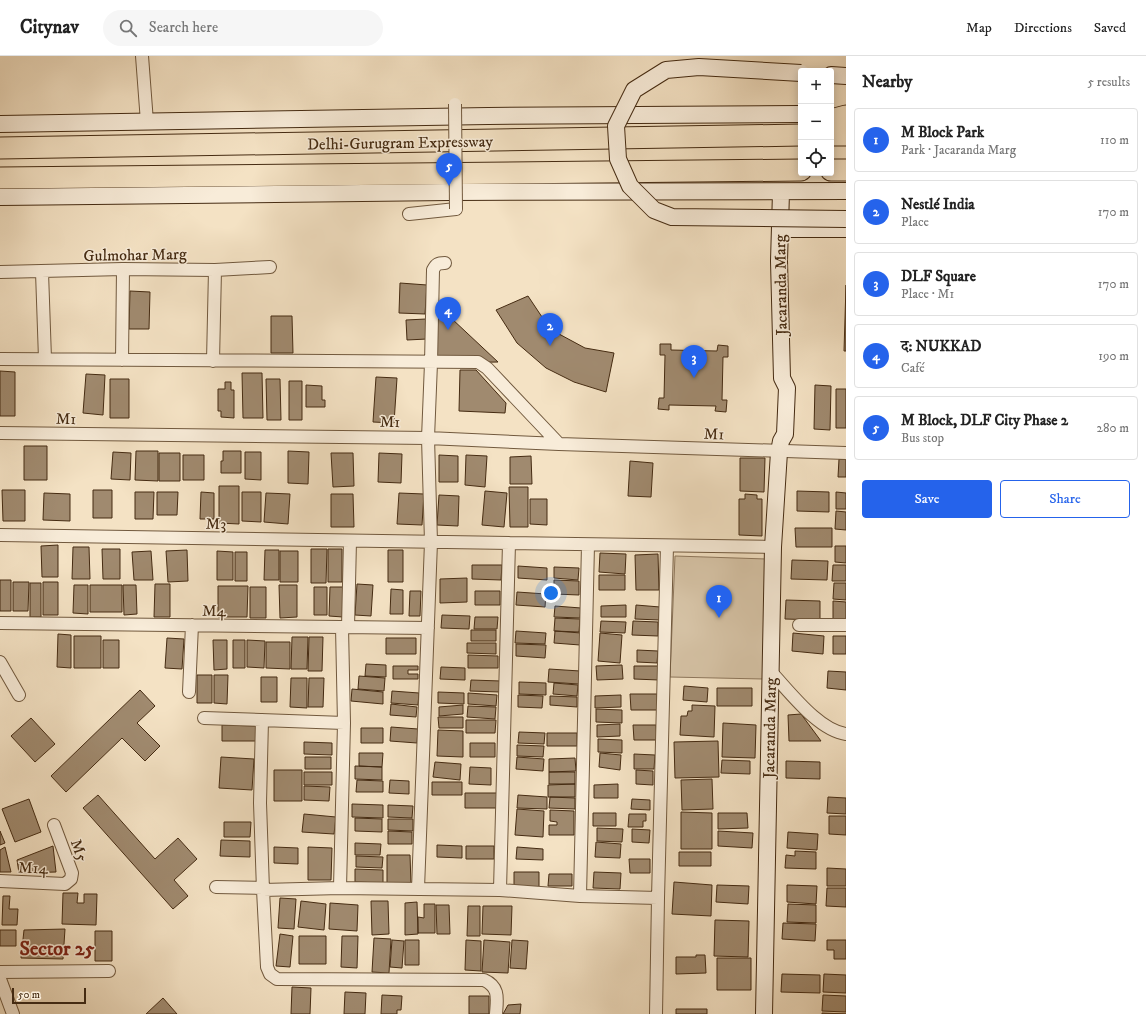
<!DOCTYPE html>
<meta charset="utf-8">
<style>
body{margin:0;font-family:"IM FELL DW Pica","Noto Serif Devanagari",serif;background:#f6f6f6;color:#222}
.controls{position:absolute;right:12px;top:12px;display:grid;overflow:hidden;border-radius:4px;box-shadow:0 2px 10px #0003}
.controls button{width:36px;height:36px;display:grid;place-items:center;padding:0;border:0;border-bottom:1px solid #e0e0e0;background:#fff;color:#222;font:20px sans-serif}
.scale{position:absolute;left:12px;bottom:10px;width:74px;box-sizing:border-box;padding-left:4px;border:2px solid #452b12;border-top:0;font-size:11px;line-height:14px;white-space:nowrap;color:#452b12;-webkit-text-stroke:3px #f8ecd9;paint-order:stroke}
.you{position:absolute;left:551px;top:537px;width:14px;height:14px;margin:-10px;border:3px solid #fff;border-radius:50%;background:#1a73e8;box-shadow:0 0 0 6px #1a73e833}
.badge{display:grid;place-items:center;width:26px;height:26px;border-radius:50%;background:#2563eb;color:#fff;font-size:13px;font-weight:700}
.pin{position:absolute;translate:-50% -33px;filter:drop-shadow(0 1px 2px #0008)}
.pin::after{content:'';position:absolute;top:21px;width:14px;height:12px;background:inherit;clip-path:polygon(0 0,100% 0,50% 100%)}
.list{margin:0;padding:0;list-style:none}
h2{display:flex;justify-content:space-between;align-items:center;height:52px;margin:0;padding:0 16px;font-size:17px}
h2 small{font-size:13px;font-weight:400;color:#767676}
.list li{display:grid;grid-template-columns:26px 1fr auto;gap:12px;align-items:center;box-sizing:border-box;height:64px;margin:0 8px 8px;padding:0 8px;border:1px solid #e0e0e0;border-radius:4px}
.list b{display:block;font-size:15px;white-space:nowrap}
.list p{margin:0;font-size:13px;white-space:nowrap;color:#767676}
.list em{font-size:13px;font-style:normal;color:#767676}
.actions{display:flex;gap:8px;padding:12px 16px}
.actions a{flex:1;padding:9px 0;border:1px solid #2563eb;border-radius:4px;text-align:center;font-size:14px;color:#2563eb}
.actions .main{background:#2563eb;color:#fff}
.icon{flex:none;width:22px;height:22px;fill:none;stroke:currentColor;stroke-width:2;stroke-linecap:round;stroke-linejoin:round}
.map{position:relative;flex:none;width:846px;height:958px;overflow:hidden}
header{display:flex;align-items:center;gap:24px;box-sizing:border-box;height:56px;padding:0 20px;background:#fff;border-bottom:1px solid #e0e0e0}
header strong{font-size:19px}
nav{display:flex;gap:22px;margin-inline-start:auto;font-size:14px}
.search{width:280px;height:36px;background:#f6f6f6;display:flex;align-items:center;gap:10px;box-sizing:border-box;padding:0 14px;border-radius:22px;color:#767676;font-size:15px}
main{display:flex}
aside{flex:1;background:#fff}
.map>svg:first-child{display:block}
</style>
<header>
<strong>Citynav</strong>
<div class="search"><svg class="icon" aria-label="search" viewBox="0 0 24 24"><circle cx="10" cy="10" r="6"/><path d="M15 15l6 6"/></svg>Search here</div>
<nav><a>Map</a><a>Directions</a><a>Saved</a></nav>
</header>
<main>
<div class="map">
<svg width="846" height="958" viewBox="0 0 846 958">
<rect width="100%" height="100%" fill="#f4e2c4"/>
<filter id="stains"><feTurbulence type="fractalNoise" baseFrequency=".005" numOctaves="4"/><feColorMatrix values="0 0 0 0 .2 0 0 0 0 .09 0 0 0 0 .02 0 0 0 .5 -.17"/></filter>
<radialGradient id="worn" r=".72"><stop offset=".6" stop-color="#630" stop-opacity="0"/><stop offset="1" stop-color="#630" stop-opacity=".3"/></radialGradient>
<path fill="#d6c3a6" stroke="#8e775c" d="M675,500L766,503L763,623L670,621Z"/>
<path fill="#a08a6f" stroke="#452b12" d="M400,227L427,229L425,258L399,257Z
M846,229V295H844Z
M130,235L150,236L149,273H129Z
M528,240L542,261L559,278L585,292L614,297L606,336L574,326L546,312L517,287L496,254Z
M271,260H292L293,297H271Z
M433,262H451L498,306L431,307Z
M426,263L427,283L407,284L406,264Z
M660,288H671V294L717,295L718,289L728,290V301H723L722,344H727L726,356L715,355L716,350L669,349V354L658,353L659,342H664L665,299H660Z
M460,314H476L506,347L505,357L459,355Z
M0,315L15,316V360H0Z
M242,317H262L263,362H243Z
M86,318L105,319L103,359L83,357Z
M376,321L397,322L394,367L373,366Z
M110,323H129V362H110Z
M266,323H280L281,364H267Z
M289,325H302V364H289Z
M225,326H231V334H234V362L221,361V355H218V333H225Z
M306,329L322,330V344H325V351H306Z
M815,329L831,330L830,374L814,373Z
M836,333H846V372H836Z
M24,390H47V424H24Z
M136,395H158V425L135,424Z
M223,395H241V417H221V405H223Z
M288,395L309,396L308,428L288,427Z
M113,396L131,397L130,424L111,423Z
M245,396H261V424L245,423Z
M159,397H180V425H159Z
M331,397H353L354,430L333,431Z
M379,397L402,398L401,427L378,426Z
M183,399H204V424H183Z
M439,399L458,400V426H439Z
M466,399L487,400L485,431L465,429Z
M531,400L532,428H510V401Z
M740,402H765L764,436L740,435Z
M839,403H846V421H838Z
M630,405L653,407L651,441L628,440Z
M219,430H239V468L219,467Z
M509,431H528V471H510Z
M2,434H25V465H3Z
M93,434H112V462H93Z
M485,435L507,437L504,471L482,469Z
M797,435L829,436V456L797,455Z
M135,436H154L153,463H135Z
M157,436H178L177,459H157Z
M201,436L214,437V463H200Z
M242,436H261V466L242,465Z
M836,436L846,437V453H836Z
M44,437L70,438V465L43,464Z
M266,437L290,438L288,468L264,466Z
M399,437L424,438L422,469L397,468Z
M331,438H353L354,471H331Z
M745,438L757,439V443H762V480L739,479V443H745Z
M439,439L459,440L458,470L437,469Z
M530,443H547V469L530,468Z
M836,455L846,456V474L835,473Z
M795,472H832V491H796Z
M58,489V521H42L41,490Z
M835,490H846V507L835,506Z
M73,491H89L90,523H72Z
M102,493H120V523H103Z
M311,493H327L326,527H311Z
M328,493H342V526H328Z
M187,494L188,525L168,526L166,495Z
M265,494H279V524H264Z
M388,494H403V526H388Z
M151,495L153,524H134L132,496Z
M217,495L233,496V524H217Z
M280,495H298V526H280Z
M235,496H247V525H235Z
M600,497L626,498L625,518L599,516Z
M658,498L659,534H636L635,499Z
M792,504L828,505L827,524L791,523Z
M472,509H502L501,524L472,523Z
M833,509H846V525H832Z
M518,510L547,512V524L518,522Z
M554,511L579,512L578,524L554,522Z
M599,519H625V534H599Z
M467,522V546L440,547V523Z
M0,524H11V555H0Z
M554,524L579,525V539L554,538Z
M13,526H29L28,555H13Z
M43,526H58V559H43Z
M30,527H41V561H30Z
M834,527H846V544L833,543Z
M155,528H170V561H154Z
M357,528L373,529L371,560L355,559Z
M74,529H88V558L73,557Z
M90,529H122V556H90Z
M123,529H136L137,558L124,559Z
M279,529H297V561L280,562Z
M218,530H248L247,561H218Z
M250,531H266V562H250Z
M314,531H327V559H314Z
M330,531H344L343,561L329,560Z
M391,533L403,534V558H390Z
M410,535H421L420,560H409Z
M475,535H500V549H475Z
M517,536L546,538L545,551L516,549Z
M786,544L820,545V564L785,563Z
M833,545L846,546V564L833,563Z
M626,549V561H601V550Z
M636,549L660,551L659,564L635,563Z
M555,550L581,552L580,562L554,561Z
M442,559L470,560L469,573L441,572Z
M475,561H498L497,573H474Z
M555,562L580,563L579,576L554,575Z
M601,565L626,566L625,577L600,576Z
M633,565L658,566V580L632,579Z
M471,574H496V585H471Z
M516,575L546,577L545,588L515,587Z
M555,575L581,577L580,589L554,587Z
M600,577L622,579L620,607L598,605Z
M793,577L824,580L823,598L792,595Z
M58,578L71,579V612L57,611Z
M74,580H101V612H74Z
M833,580H846V598H833Z
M292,581H308L307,613H291Z
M309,581H323L322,615H308Z
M167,582L184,583L182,613L165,612Z
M386,582H416V598H386Z
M103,584H119V612H103Z
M213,584H227V613L214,614Z
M233,584H245V612H233Z
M247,584L265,585L264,612L247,611Z
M266,586H290V613L266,612Z
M467,587H496V598L467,597Z
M516,588L546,589L545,602L516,600Z
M637,594L658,595L657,607L637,606Z
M468,599L498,600V612H468Z
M366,608L386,609V621L365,620Z
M622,609L623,623L597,624L596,610Z
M393,610H418V614H408V618H418V623H393Z
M634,610H659V624L634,623Z
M441,611L465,612V624L440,623Z
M549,613L580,615L579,628L548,626Z
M828,615L846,616V634L827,632Z
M197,619H212V647H197Z
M214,619H228L227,648L214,647Z
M359,620L385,622L384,635L358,633Z
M261,621H277V646H261Z
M291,622H307V652L290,651Z
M309,622H324L323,651H308Z
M471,624L501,625L500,636L470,635Z
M519,626L546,627V639L519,638Z
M554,627L578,629L577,640L553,638Z
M684,630L708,632L707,646L683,644Z
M717,632H752V650H717Z
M352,633L383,636V648L351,645Z
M140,634L155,650L137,667L160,690L145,705L122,682L66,736L51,720Z
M392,635L419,637L418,649L391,647Z
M438,636L464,637V648L438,647Z
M468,637L497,639L496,650L468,648Z
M630,638H657V654H631Z
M518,639L543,640L542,652L518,651Z
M621,639V651L595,652V640Z
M550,640L577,641V651L550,649Z
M391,648L417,651L416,661L390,659Z
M463,649V658L439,660V651Z
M692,649L715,650L714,681L680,679L681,660H687L688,655H692Z
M468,650L496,651L495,663L467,661Z
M596,653L622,654V667L596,666Z
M801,658L821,685H789L788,659Z
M438,661H463V672H439Z
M31,662L55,688L35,706L11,680Z
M466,664H496L495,677H466Z
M723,667L756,669L755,702L722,701Z
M620,668V680L597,681V669Z
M222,669L257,670V685H222Z
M633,669H656L657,684H634Z
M391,671L418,673L417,687L390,685Z
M361,672H383V687H361Z
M438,674L463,675V701L437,700Z
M519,676L545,677L544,688L518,687Z
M547,677H577V690H547Z
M598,683L622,684V697L598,696Z
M718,685L719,721L675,722L674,686Z
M304,686L332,687V699L304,698Z
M470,687H495V701H470Z
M517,689L544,690L543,701L517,700Z
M359,697H383L382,711L359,710Z
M600,697L621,699L620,714L599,711Z
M634,698L655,699L654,713H634Z
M221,701L254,703L252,734L219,732Z
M305,701H331V713H305Z
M517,701L544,703L543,715L516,713Z
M575,702L576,715L549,716V703Z
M722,704L750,705V718L721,717Z
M786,705L820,706V723L786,722Z
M435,706L461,708L460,724L433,721Z
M355,710L382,711V724L355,723Z
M470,711L491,712V729L469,728Z
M274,714H302V745H274Z
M636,714L653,715V729L636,728Z
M304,716H332V729H304Z
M549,716H575V728H549Z
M712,723L713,753L682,754L681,724Z
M357,724L383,725V736H356Z
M390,724L409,725V738L389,737Z
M432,726H462V739H432Z
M575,728V741H548V729Z
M618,728V742H594V729Z
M304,730L330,731L329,745L304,744Z
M465,737H497V752H465Z
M98,739L155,803L178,782L197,803L174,824L188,840L173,853L83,752Z
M518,739L547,741V753L517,752Z
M550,741L575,742V753L549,752Z
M828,741L846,742V758L827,757Z
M29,743L41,776L15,786L2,753Z
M632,743L650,744V754L631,753Z
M352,748L383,749V762L352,761Z
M388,749L413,750L412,762L388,761Z
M517,753L544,755L543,781L515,779Z
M550,754L574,755V779H549V769H557V766L550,765Z
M681,756L712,757V793H681Z
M593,757H616V770H593Z
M718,757H747L748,772L718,773Z
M304,758L336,761L334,778L302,776Z
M629,758H646V765H643V771H628Z
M829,760H846V779L829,778Z
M355,762L382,763V776L355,775Z
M388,763H413V775L388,774Z
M224,766H251L250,781H224Z
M597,772L623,773L622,786L597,785Z
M632,773L650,774L649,787L632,786Z
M0,775L5,787L0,789Z
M388,775L412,776V788H388Z
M718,775L753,777L752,792L718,790Z
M788,776L818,778L817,794L787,792Z
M221,784L250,785V801L220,800Z
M596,786L621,788L620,802L595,801Z
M355,787L381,788L380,799H355Z
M437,789L462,790V802L437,801Z
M53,790L56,816L19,817L17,804Z
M466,790H494V803H466Z
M5,791L11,816H0V794Z
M274,791L298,792V808L274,807Z
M308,791L332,792L331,824H308Z
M517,791L543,793V804L516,803Z
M795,795L816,796V813L785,812L786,799L795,800Z
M679,796H711V810H679Z
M387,799H410L411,828L387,829Z
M356,800L383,801L382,812L356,811Z
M629,803H650V817H630Z
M827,812L846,813V830H827Z
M355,813L383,814V827L355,826Z
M514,816H539V831H514Z
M594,816L621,817L620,833L593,832Z
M549,818H572V830H548Z
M674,826L712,829L711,860L672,858Z
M717,829L749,830L748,848L716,846Z
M787,829L817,830L816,848L787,846Z
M827,832H846V851L826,850Z
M63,837H78L77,847H84V838H97L96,869L62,868Z
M3,840H10L9,853H18L17,869H2Z
M280,842L296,843L294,873L278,872Z
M301,845L326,848L324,874L298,871Z
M371,845H388L389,878L372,879Z
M417,846L418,878L405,879V847Z
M330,847L358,849L357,875L329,873Z
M424,848H435V877H418V861L424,862Z
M788,848L816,849V867L787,866Z
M436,849H449L450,878H437Z
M468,850H480V880H467Z
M483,850H512L511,879L482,878Z
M715,864L749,865L748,901L714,900Z
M783,867L816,868L815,885L782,883Z
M65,873L63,903L21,902L24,874Z
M0,874H16V890H0Z
M95,875H112V905H95Z
M280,878L293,880L290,911L276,910Z
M299,880H326V908H299Z
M342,880H358L357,912L341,911Z
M374,882L391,883L389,917L372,916Z
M392,884L404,885L402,912L390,911Z
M405,884H419V909H405Z
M466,884L481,885V915L465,914Z
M484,884L510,886L508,917L482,916Z
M512,884L528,885L526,913L510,912Z
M827,884H846V903H834V894H827Z
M696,899H705L706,917L676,918V901H696Z
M717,902H751V934H717Z
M782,918L820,919V937L781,936Z
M824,918L846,919V937L823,936Z
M292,931L311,932L310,958H291Z
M345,936L366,937L365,958H344Z
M382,939L402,940L401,954H397V958H381Z
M823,939L846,940V956L822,955Z
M469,940H489V958H469Z
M163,942L177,958H146Z
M521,948L520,958H503L508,949Z
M676,953H707V958H676Z
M822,957L846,958H822Z"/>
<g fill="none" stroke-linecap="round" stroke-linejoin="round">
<defs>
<path id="street" d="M142,0L147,66
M409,158L456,153
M0,216L123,213L215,214L270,211
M42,216L45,303
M0,303L478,306L487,312L559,388
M122,304L123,213
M213,305L215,214
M0,377L428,382L559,388L846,397
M0,479L773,491
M0,567L428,572
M799,569H846
M348,571L350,485
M0,606L19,639
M771,616C790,636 818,674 846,678
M189,636L192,569
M204,662L344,667
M262,664L260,747L263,834L340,832L500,834L580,840L658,842L656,958
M0,825L65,828L71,823L72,817L54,769
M216,831L262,832
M340,832L344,667L342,571
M418,833L431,486L428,382L431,307L433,214C436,208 438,207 445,207
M263,834L267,911L270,918L277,923L484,924C500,931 497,943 496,958
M500,834L509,487
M580,840L588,489
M658,842L667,490
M0,916L109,915
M0,923L13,958"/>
<path id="secondary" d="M831,19L846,20
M0,68L488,60L801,58
M0,141L449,136L846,135
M780,173H846
M764,958L773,491L779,396L781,385L785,378L787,332L782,322L779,205L781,136"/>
<path id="highway" d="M831,64L846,60
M831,79H846
M0,92L801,79
M831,114H846
M0,122L801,114"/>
</defs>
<use href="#street" stroke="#71593e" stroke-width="14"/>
<use href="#secondary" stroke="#452b12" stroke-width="18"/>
<use href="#highway" stroke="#452b12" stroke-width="23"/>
<use href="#street" stroke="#f8ecd9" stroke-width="12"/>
<use href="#secondary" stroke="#f8ecd9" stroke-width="16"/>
<use href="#highway" stroke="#f4e2c4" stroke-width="21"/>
<defs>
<path id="street-bridge" d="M455,48L456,153"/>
<path id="secondary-bridge" d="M801,17L699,11L666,14L634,34L616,70L618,103L630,130L654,154L672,161L846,163"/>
</defs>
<use href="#street-bridge" stroke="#71593e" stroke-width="14" stroke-linecap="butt"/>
<use href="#secondary-bridge" stroke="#452b12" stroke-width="18" stroke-linecap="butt"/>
<use href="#street-bridge" stroke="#f8ecd9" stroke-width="12"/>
<use href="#secondary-bridge" stroke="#f8ecd9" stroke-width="16"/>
</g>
<g text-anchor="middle" stroke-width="3" stroke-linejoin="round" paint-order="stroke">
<g font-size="16" fill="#452b12" stroke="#f8ecd9">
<text transform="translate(400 86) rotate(-1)" y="6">Delhi-Gurugram Expressway</text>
<text transform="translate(135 198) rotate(-1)" y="6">Gulmohar Marg</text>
<text transform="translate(780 229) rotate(-91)" y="6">Jacaranda Marg</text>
<text transform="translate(66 362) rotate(1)" y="6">M1</text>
<text transform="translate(390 365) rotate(1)" y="6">M1</text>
<text transform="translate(714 377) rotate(2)" y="6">M1</text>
<text transform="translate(216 467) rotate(1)" y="6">M3</text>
<text transform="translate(214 554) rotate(1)" y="6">M4</text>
<text transform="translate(769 672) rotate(-89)" y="6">Jacaranda Marg</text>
<text transform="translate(80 794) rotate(70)" y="6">M5</text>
<text transform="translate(33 811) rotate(2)" y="6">M14</text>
</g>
<g font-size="20" font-weight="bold" fill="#7a1f14" stroke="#f8ecd9">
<text x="57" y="899">Sector 25</text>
</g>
</g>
<rect width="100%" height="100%" filter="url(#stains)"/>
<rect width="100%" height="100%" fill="url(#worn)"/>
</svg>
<div class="controls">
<button>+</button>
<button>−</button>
<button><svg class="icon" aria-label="locate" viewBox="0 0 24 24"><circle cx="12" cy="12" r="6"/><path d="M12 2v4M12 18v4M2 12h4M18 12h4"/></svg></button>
</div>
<div class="scale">50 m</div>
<div class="you"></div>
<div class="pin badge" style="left:719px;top:562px">1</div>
<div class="pin badge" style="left:550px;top:290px">2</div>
<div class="pin badge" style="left:694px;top:322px">3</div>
<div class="pin badge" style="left:448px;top:274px">4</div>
<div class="pin badge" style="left:449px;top:130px">5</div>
</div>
<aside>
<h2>Nearby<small>5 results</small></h2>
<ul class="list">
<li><span class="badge">1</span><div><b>M Block Park</b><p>Park · Jacaranda Marg</p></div><em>110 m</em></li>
<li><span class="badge">2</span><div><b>Nestlé India</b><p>Place</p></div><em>170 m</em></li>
<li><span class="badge">3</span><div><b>DLF Square</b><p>Place · M1</p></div><em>170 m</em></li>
<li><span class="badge">4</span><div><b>द: NUKKAD</b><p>Café</p></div><em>190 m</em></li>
<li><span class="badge">5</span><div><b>M Block, DLF City Phase 2</b><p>Bus stop</p></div><em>280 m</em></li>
</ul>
<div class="actions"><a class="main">Save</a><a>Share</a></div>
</aside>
</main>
